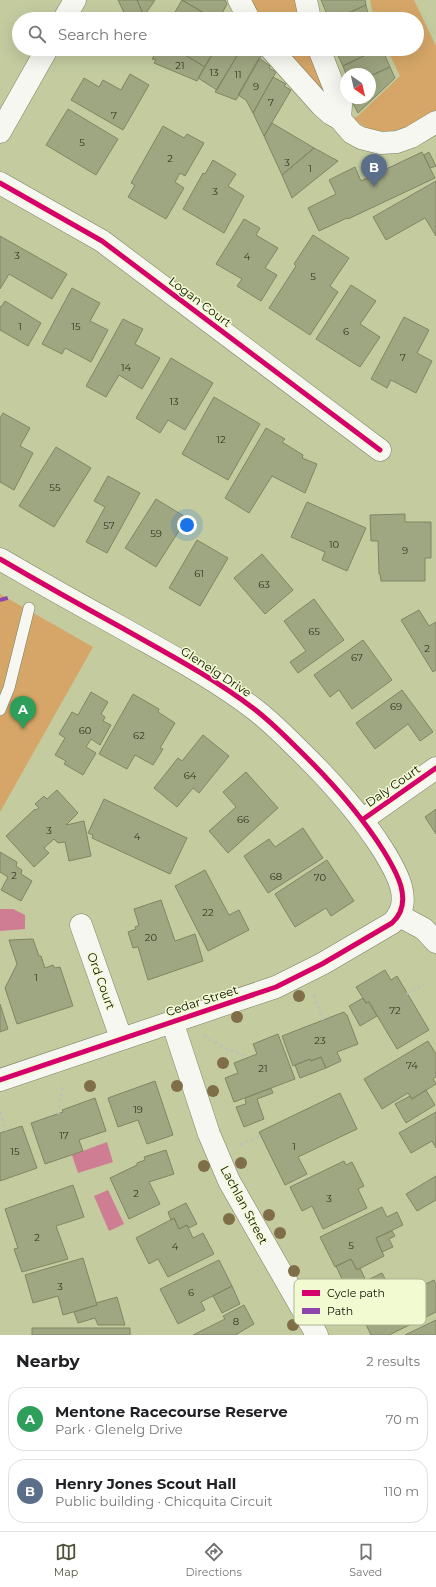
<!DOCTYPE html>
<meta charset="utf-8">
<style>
body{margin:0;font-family:Montserrat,sans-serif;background:#f6f6f6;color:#202124}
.compass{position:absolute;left:340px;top:68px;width:36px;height:36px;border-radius:50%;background:#fff;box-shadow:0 4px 16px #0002;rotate:146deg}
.you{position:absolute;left:187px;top:525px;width:14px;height:14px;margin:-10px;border:3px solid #fff;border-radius:50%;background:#1a73e8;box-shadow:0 0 0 6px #1a73e833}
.badge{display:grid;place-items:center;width:26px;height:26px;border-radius:50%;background:#4d5238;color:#fff;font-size:13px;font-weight:700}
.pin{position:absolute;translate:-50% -33px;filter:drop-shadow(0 1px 2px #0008)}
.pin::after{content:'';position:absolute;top:21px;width:14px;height:12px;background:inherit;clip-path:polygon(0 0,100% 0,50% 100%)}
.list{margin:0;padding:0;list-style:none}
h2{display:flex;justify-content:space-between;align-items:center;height:52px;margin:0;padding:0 16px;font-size:17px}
h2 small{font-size:13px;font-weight:400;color:#757577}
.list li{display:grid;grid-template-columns:26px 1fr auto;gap:12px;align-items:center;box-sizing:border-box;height:64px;margin:0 8px 8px;padding:0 8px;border:1px solid #e0e0e0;border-radius:16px}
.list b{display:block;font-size:15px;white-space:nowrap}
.list p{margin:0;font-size:13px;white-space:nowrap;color:#757577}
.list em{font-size:13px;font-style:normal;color:#757577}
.icon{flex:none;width:22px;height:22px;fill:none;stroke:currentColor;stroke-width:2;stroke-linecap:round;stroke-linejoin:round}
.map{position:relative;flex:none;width:436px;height:1335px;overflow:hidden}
.search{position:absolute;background:#fff;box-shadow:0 4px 16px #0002;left:12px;right:12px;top:12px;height:44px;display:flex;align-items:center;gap:10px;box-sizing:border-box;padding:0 14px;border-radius:22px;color:#757577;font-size:15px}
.sheet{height:196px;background:#fff}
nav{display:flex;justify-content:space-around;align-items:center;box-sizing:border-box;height:56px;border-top:1px solid #e0e0e0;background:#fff;font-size:11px;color:#757577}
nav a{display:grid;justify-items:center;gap:2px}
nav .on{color:#4d5238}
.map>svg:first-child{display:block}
</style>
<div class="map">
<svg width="436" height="1335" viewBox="0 0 436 1335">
<rect width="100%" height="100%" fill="#c3cb9f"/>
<path fill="#d5a667" d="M245,0H301L306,19H255Z
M370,0H414L436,46V110C429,114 422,121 415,124C395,133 370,136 354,118L358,116L400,76L387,49H417V19H374Z
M278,49H313L334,106Z
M0,594L93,647L0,812Z"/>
<path fill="#cf7d92" d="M0,909H13L25,915V929L0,931Z
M107,1142L113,1162L78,1173L72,1155Z
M108,1190L124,1224L109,1231L94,1196Z"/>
<path fill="#9fa682" stroke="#818662" d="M118,0H137L145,18L127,19Z
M137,0H155L144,16Z
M182,0L214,19H171Z
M182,0H225L227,4L219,19H214Z
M321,0H365L366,5L335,19H329Z
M366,5L369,19H335Z
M158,49H175L205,67L197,81L154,63L156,60L152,59Z
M175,49H202L212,55L205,67Z
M215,49H241L217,90L198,78Z
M241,49H249L261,56L236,100L215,92Z
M335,49H378L343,66Z
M378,49H382L390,67L370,76V74H346L343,66Z
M259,58L270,66L269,68L276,72L253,113L246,100L238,95Z
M390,67L395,78L358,113L350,98H370V76Z
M130,74L149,85L123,130L71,100L84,78L99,87L103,80L121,90Z
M273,77L286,84L284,86L291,90L264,136L253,113Z
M68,109L118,139L96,175L46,145Z
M272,123L314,148L282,175L264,136Z
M163,126L184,138L187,134L204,143L185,176L180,173L175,182L184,188L166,219L128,197L135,185L131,183Z
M314,148L338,161L292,198L282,175Z
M422,152L435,178L348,219L347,218L319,231L308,208L336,194L329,180L355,167L361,181Z
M429,152L436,166L430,168L424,155Z
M213,160L236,174L228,186L244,196L224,233L183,209L203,173L205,174Z
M436,181V236L425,218L386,240L373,217Z
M244,219L260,228L256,235L278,248L265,268L277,275L261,301L237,286L242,279L216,264Z
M313,235L349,258L330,286L338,292L310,335L269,308L296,266L294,264Z
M0,236L67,274L52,299L9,274L0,289Z
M351,285L376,301L360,324L380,337L360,367L316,339Z
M72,288L100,303L90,321L108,330L91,362L65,348L62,354L42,344Z
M5,301L41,323L28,346L0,330V306L1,307Z
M404,317L429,330L417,353L432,361L416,393L391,380L387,388L371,379Z
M123,319L143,329L135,344L160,358L142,389L119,375L106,397L86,386Z
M171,358L213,383L185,430L168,420L160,433L136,418Z
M214,397L260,424L228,480L182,454Z
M3,413L30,428L20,446L33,453L14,490L0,482V418Z
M266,428L285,439L282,442L303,455L302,458L317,464L305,493L272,476L249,513L225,498Z
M56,447L91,468L54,527L19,506Z
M108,476L140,493L107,553L86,542L105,507L94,501Z
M156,499L187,518L156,567L125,548Z
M307,502L366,528L347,571L322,560L325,552L291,537Z
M405,514V522H431V558H425V581H381L380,574H379L378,541H371L370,515Z
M197,540L228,558L200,606L169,588Z
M262,554L293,590L265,614L234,578Z
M314,599L344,640L298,673L290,662L306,651L284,621Z
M419,610L429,626L436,622V670L433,672L401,620Z
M363,640L392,680L352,709L339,690L330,697L314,675Z
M402,690L433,732L420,741L408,724L375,749L356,723Z
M91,692L108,702L101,714L105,717L103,721L111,725L100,745L91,739L86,747L96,753L83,775L64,764L66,761L55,755L65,738L59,734L72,712L78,715Z
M133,694L159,709L158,712L175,723L160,748L163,749L153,765L135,755L127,769L99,754Z
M203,735L229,756L199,793L193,788L177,807L154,788L178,758L182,761Z
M246,772L278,808L228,853L209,831L236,807L223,792Z
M57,790L78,813L66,825L84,821L91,856L69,861L65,842L58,843L54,839L44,848L49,853L34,867L6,836L35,809L36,810L39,808L35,804L44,796L47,799Z
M104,799L187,838L170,874L92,838L93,835L88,833Z
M436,809V834L425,817Z
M303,828L323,858L268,893L244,856L269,839L275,847Z
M0,852L17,862L16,866L22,870L21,874L32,881L21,901L1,890L8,877L0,872Z
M327,860L354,901L331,916L326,908L295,927L275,894Z
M205,870L229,915L239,910L249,930L208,951L175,886Z
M161,900L175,941L195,934L203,961L148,980L138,947L133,948L128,932L136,929L135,927L139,925L134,909Z
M33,939L39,956H41L45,968L53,965L55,968L60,967L73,1006L17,1024L5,988L17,964L9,940Z
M385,970L391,980L397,976L429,1030L397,1049L369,1002L366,1003L356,987Z
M363,998L366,1003L369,1002L377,1016L360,1026L349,1006Z
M0,1004L8,1029L0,1032Z
M344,1012L346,1015H347L358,1044L337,1052L341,1061L326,1068L321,1057L311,1061L310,1059L293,1066L282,1036Z
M278,1034L295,1079L234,1102L225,1078L238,1073L234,1063L257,1054L253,1044Z
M428,1041L436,1054V1077L433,1079L436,1084L412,1099L408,1093L382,1109L364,1079Z
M321,1057L326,1068L300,1078L295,1065L310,1059L311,1061Z
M155,1081L173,1135L147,1144L138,1120L118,1127L108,1098Z
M271,1088L273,1093L257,1099L264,1119L244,1127L236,1107L246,1104L245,1098Z
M426,1090L435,1105L406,1123L395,1104L410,1096L412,1099Z
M340,1093L357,1129L298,1157L307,1174L285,1185L259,1132Z
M95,1098L106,1131L79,1140L83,1151L45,1164L31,1123L63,1112L62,1110Z
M436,1112V1148L432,1141L411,1153L399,1133Z
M22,1126L37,1168L0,1181V1133Z
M166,1150L174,1174L149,1182L160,1204L129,1219L110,1178L137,1165V1163L145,1160L144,1157Z
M344,1161L346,1165L352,1162L364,1186L358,1189L367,1208L323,1229L312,1206L302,1211L290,1187Z
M436,1176V1200L417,1211L406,1194Z
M73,1185L84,1217L56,1226L68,1259L22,1272L14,1249L18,1248L5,1209Z
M186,1203L197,1224L189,1228L187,1225L179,1229L174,1218L171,1220L168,1212Z
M382,1207L387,1217L397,1212L403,1225L376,1238L384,1256L357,1270L351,1259L335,1267L320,1237Z
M174,1218L179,1229L187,1225L193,1238L203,1233L214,1254L168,1277L158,1259L149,1264L136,1238Z
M392,1231L395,1236L389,1239L393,1247L382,1252L376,1238Z
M83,1258L97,1305L63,1315L58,1296L33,1303L25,1275Z
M351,1259L357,1270L360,1268L366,1281L347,1290L336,1266Z
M219,1260L232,1286L201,1302L205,1310L178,1324L160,1289Z
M382,1273L392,1292L368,1304L359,1284Z
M434,1280L436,1284V1312L389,1335H371L361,1314L387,1302L384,1296L392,1292L402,1288L405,1294Z
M232,1286L240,1304L222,1313L213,1296Z
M117,1297L125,1325H98L95,1318L78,1323L74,1312L97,1305L96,1303Z
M244,1305L254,1324L237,1334V1335H193L225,1319L223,1316Z
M436,1320V1335H405Z
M32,1328H130V1335H32Z"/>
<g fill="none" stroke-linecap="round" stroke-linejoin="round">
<defs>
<path id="lane" d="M0,710L9,688L29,608"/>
<path id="street" d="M239,0L249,19
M306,0L310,19
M64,19L75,0
M271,49L321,105L331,114L340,119L352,133L361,138L381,143L397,142L411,137L436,122
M319,49L341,105L340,119
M0,132L47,49
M0,183L102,241L380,450
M0,559C41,583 82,606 124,629C168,654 212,677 253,708C269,720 283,734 297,748C329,779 359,812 383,850C396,871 415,902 392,923L322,964L276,987L0,1080
M362,820L436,768
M398,915L424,929L436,942
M81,925L121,1038
M172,1021L209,1134L229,1181L317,1335"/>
</defs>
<use href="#lane" stroke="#7b8060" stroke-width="12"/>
<use href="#street" stroke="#7b8060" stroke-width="23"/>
<path stroke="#bfc1b5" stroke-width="2.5" stroke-dasharray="3 3" stroke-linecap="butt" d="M407,994L426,983
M314,995L323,1020
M204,1036L225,1048L247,1057
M0,1112L6,1131
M58,1114L63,1084
M240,1145L261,1135"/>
<use href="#lane" stroke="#f6f7f1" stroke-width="11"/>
<use href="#street" stroke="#f6f7f1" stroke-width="22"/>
<path stroke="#8e44ad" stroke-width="4" stroke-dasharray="8 4" stroke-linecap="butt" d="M0,600L11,597"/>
<defs>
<path id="cycleway" d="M0,183L102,241L380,450
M0,559C41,583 82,606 124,629C168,654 212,677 253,708C269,720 283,734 297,748C329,779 359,812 383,850C396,871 415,902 392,923L322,964L276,987L0,1080
M362,820L436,768"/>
</defs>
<use href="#cycleway" stroke="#f2fad2" stroke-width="8"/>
<use href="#cycleway" stroke="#d6006c" stroke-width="5"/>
</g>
<g fill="#806e48">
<circle cx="299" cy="996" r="6"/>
<circle cx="237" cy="1017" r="6"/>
<circle cx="223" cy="1063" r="6"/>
<circle cx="90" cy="1086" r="6"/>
<circle cx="177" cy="1086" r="6"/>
<circle cx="213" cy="1091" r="6"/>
<circle cx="241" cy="1163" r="6"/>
<circle cx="204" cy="1166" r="6"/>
<circle cx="269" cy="1215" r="6"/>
<circle cx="229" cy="1219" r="6"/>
<circle cx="280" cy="1233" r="6"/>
<circle cx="294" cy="1271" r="6"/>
<circle cx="293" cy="1325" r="6"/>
</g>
<g text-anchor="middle" stroke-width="3" stroke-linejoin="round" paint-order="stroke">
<g font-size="10" fill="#323620">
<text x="180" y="69">21</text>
<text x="214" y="76">13</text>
<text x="238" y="78">11</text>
<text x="256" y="90">9</text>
<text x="271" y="106">7</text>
<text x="114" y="119">7</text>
<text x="82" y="146">5</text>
<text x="170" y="162">2</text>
<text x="287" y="166">3</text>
<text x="310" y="172">1</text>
<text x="215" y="195">3</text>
<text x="17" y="259">3</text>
<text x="247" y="260">4</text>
<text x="313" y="280">5</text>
<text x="20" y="330">1</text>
<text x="76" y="330">15</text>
<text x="346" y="335">6</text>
<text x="403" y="361">7</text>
<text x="126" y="371">14</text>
<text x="174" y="405">13</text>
<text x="221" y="443">12</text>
<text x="55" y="491">55</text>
<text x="109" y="529">57</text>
<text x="156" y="537">59</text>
<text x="334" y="548">10</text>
<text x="405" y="554">9</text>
<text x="199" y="577">61</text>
<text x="264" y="588">63</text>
<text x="314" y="635">65</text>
<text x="427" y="652">2</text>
<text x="357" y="661">67</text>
<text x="396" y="710">69</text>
<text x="85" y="734">60</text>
<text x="139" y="739">62</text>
<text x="190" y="779">64</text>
<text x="243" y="823">66</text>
<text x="49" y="834">3</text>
<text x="137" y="840">4</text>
<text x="14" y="879">2</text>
<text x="276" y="880">68</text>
<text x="320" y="881">70</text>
<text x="208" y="916">22</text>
<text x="151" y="941">20</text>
<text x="36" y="981">1</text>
<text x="395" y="1014">72</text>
<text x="320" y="1044">23</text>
<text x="412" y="1069">74</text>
<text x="263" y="1072">21</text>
<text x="138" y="1113">19</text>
<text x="64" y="1139">17</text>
<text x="294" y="1150">1</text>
<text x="15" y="1155">15</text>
<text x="136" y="1197">2</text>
<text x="329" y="1202">3</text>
<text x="37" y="1241">2</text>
<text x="351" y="1249">5</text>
<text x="175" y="1250">4</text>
<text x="60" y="1290">3</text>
<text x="191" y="1296">6</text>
<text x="236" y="1325">8</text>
</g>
<g font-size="12" fill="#0d1100" stroke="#f2fad2">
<text transform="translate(200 302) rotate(37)" y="4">Logan Court</text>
<text transform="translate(216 672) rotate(33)" y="4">Glenelg Drive</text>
<text transform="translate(393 786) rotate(-35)" y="4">Daly Court</text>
<text transform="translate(101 981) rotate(70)" y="4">Ord Court</text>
<text transform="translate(202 1001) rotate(-18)" y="4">Cedar Street</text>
<text transform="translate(244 1205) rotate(62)" y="4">Lachlan Street</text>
</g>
</g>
<rect x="294" y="1279" width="132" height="46" rx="6" fill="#f2fad2" stroke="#adb493" stroke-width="1"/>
<rect x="302" y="1290" width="18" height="6" fill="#d6006c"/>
<rect x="302" y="1308" width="18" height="6" fill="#8e44ad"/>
<g font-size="11" fill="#0d1100">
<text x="327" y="1297">Cycle path</text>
<text x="327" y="1315">Path</text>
</g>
</svg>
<svg class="compass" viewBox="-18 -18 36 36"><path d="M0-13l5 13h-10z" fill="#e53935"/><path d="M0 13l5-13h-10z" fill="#757577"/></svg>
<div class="you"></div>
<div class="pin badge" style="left:23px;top:729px;background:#2e9e5b">A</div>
<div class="pin badge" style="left:374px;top:187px;background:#5c6f8a">B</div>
<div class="search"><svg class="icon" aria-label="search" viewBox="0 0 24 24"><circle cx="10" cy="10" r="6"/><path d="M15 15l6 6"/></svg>Search here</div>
</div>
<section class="sheet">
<h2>Nearby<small>2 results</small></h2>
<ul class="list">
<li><span class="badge" style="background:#2e9e5b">A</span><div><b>Mentone Racecourse Reserve</b><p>Park · Glenelg Drive</p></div><em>70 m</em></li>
<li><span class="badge" style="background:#5c6f8a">B</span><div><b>Henry Jones Scout Hall</b><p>Public building · Chicquita Circuit</p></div><em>110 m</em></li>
</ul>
</section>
<nav>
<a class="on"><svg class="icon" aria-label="map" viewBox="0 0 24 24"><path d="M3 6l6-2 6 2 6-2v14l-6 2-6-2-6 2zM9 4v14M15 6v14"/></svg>Map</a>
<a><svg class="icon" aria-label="directions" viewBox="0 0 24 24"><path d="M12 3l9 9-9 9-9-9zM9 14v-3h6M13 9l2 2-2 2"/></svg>Directions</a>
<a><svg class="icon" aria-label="saved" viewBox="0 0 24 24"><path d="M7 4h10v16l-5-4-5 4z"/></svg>Saved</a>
</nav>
